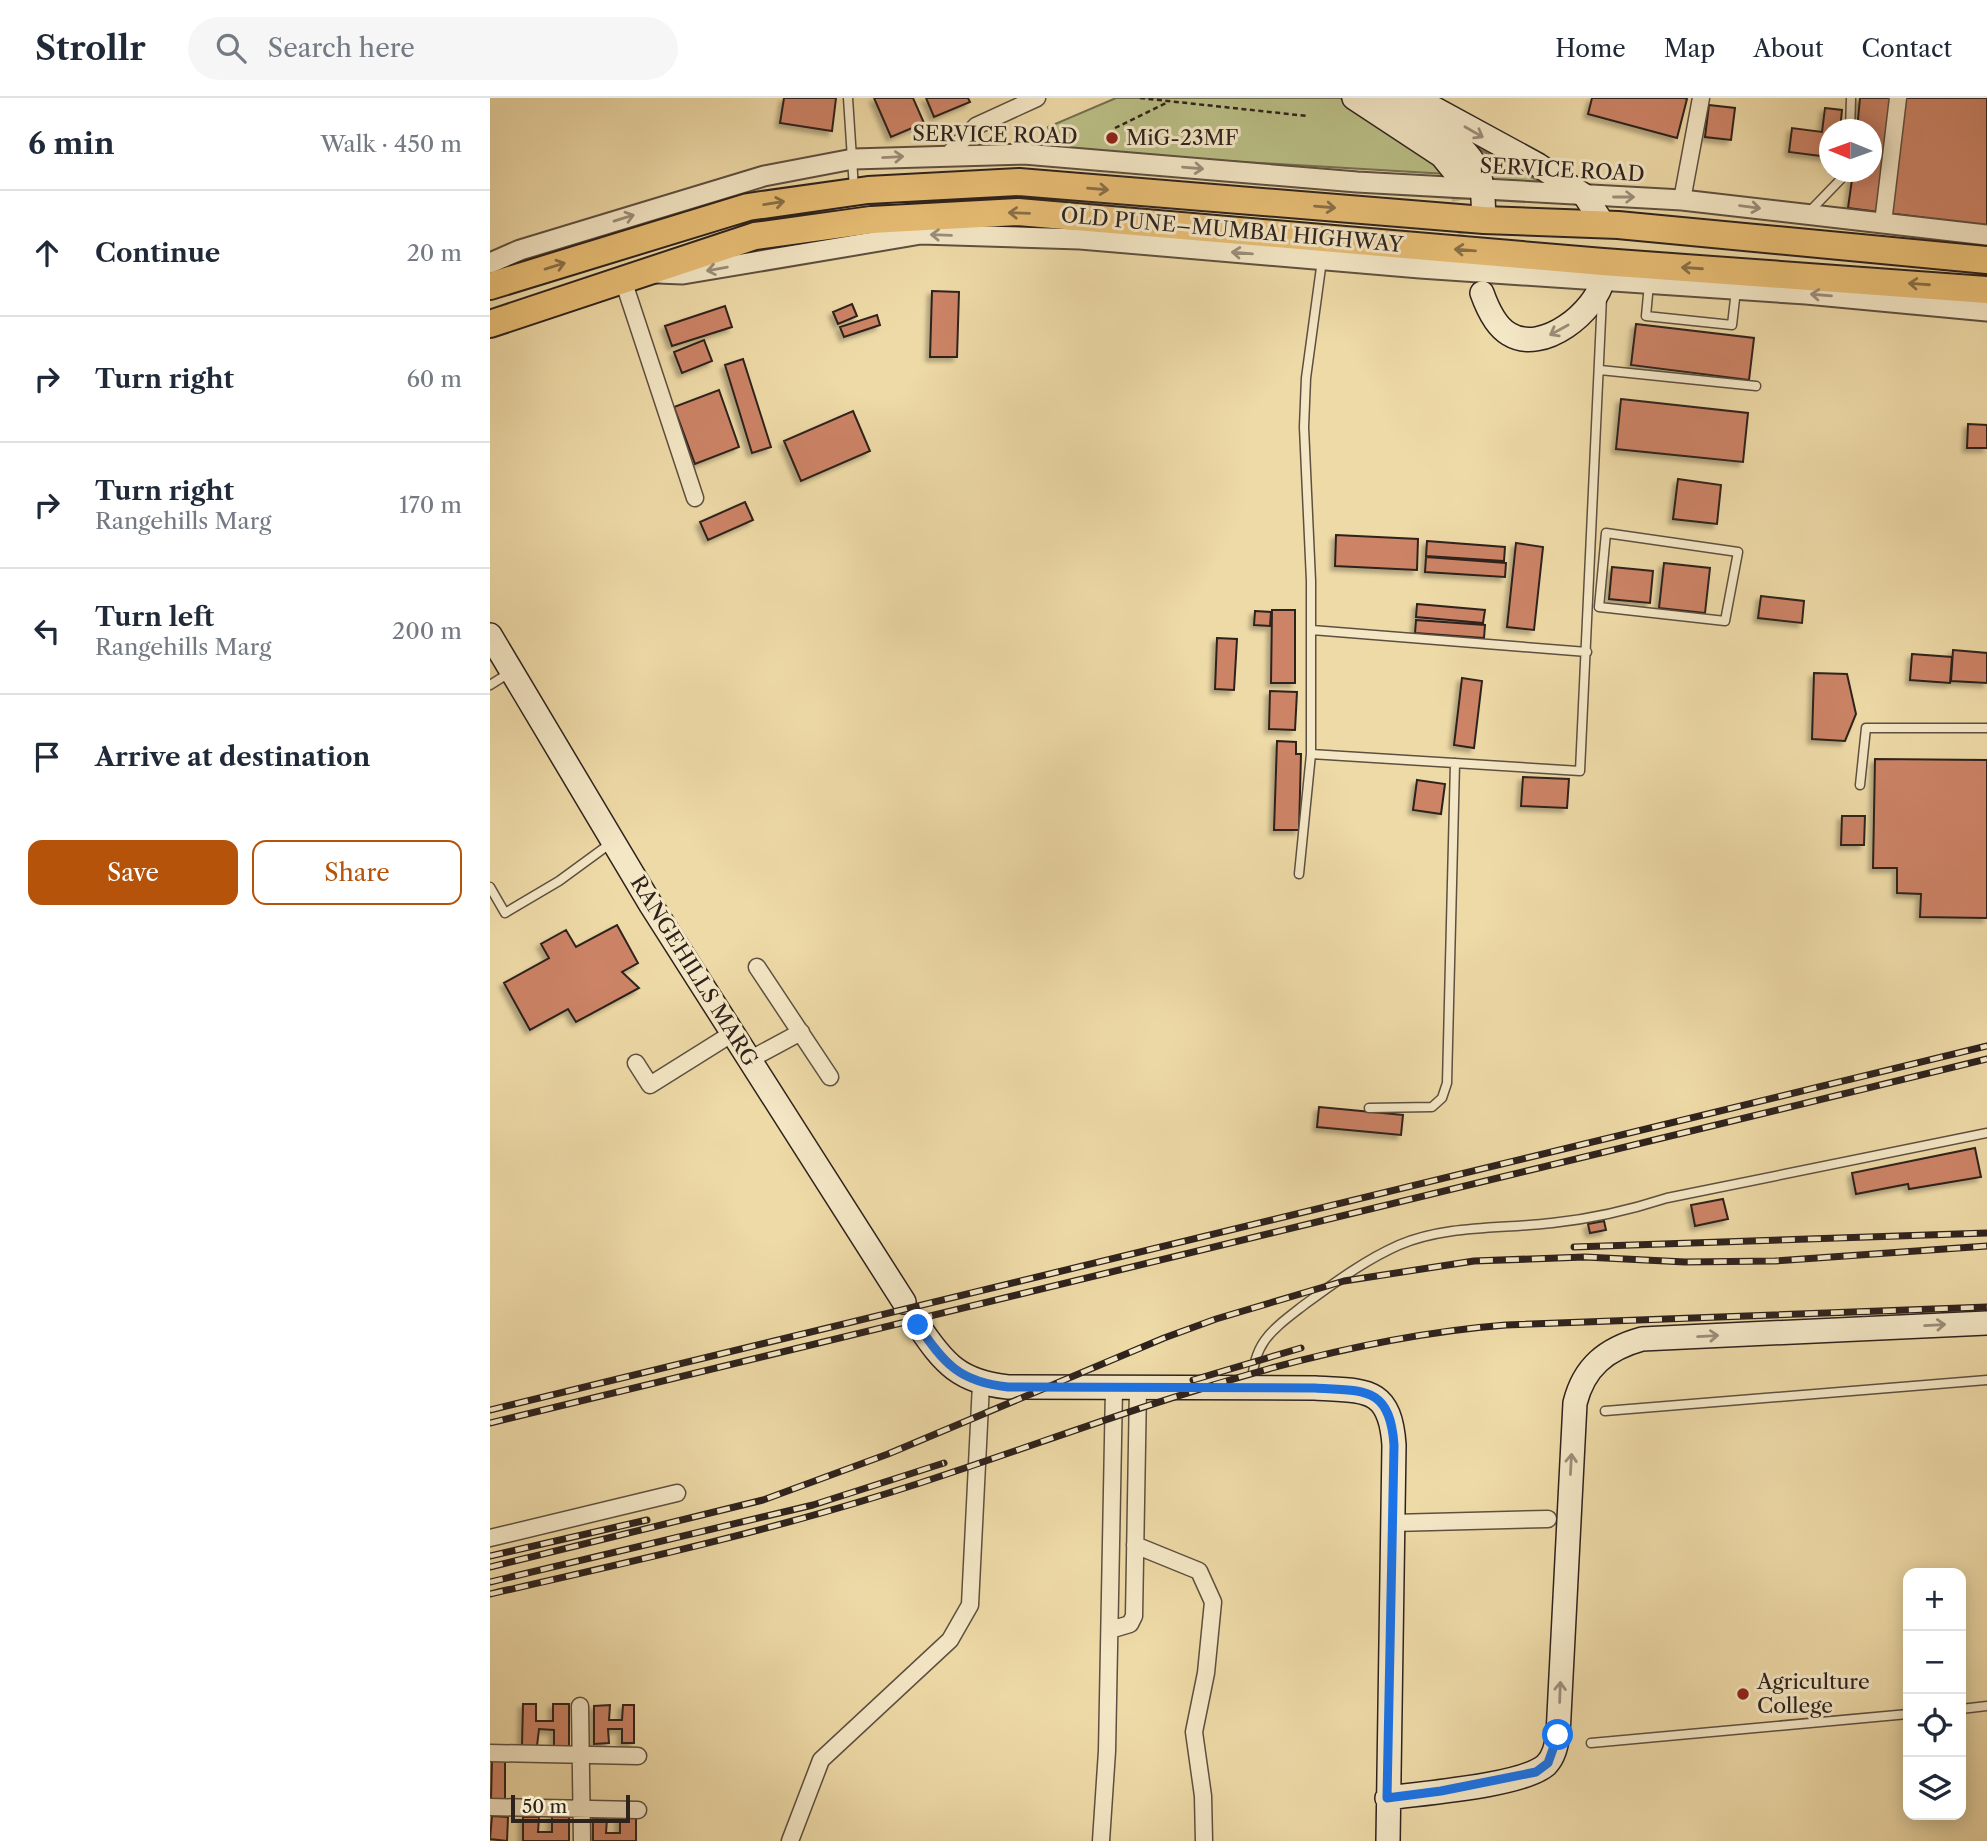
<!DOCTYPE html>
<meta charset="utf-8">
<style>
body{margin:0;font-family:"Libre Caslon Text",serif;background:#f6f6f7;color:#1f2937}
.controls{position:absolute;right:21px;bottom:21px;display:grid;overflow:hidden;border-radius:14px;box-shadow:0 4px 18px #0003}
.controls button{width:63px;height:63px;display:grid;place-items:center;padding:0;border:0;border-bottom:2px solid #e0e1e3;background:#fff;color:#1f2937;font:35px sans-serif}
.compass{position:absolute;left:1329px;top:21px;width:63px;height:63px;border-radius:50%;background:#fff;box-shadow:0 4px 18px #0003;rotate:271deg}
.scale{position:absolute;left:21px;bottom:18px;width:119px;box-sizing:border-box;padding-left:7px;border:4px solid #2e221d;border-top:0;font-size:19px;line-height:24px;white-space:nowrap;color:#2e221d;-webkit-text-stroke:5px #f4e7c6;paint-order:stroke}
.stop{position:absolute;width:21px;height:21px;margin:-16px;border:5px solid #1a73e8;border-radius:50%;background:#fff}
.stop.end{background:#1a73e8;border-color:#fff;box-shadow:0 2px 7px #0008}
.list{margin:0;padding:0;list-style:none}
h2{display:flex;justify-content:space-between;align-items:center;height:91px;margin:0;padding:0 28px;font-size:30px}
h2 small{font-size:23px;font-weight:400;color:#747a83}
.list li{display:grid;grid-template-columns:46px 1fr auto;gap:21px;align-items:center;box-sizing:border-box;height:126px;padding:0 28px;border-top:2px solid #e0e1e3}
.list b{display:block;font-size:26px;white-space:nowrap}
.list p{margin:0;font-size:23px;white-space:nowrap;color:#747a83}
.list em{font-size:23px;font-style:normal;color:#747a83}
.actions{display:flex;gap:14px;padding:21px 28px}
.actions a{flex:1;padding:16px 0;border:2px solid #b45309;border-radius:14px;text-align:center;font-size:24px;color:#b45309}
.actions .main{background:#b45309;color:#fff}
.icon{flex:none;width:38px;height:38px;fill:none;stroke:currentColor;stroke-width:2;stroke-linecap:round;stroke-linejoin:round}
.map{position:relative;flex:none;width:1497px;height:1743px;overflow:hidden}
header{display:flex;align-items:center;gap:42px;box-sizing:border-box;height:98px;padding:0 35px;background:#fff;border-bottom:2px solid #e0e1e3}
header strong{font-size:33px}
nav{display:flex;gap:38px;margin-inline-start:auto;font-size:24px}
.search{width:490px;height:63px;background:#f6f6f7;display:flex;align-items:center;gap:18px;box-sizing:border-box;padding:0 24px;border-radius:38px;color:#747a83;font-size:26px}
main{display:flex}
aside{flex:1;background:#fff}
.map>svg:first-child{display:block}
</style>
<header>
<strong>Strollr</strong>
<div class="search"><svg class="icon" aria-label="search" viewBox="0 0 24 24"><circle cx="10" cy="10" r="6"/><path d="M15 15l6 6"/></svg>Search here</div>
<nav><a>Home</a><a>Map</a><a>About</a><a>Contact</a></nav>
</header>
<main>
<aside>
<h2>6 min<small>Walk · 450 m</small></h2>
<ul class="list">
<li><svg class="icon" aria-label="ahead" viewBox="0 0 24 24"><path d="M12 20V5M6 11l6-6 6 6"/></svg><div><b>Continue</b></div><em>20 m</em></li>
<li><svg class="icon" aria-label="right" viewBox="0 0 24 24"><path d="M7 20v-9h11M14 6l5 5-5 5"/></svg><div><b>Turn right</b></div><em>60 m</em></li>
<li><svg class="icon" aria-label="right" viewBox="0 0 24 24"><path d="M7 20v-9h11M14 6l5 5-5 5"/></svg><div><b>Turn right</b><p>Rangehills Marg</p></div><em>170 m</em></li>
<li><svg class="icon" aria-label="left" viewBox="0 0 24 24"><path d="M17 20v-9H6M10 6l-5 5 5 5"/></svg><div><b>Turn left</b><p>Rangehills Marg</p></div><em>200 m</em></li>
<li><svg class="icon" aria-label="arrive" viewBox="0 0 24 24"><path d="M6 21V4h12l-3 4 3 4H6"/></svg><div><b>Arrive at destination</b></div></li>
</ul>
<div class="actions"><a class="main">Save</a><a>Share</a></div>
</aside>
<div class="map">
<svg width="1497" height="1743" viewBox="0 0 1497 1743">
<defs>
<filter id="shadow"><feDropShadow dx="-4" dy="4" stdDeviation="2" flood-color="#0004"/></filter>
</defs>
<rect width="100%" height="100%" fill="#eedaa7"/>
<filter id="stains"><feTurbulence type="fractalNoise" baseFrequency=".00286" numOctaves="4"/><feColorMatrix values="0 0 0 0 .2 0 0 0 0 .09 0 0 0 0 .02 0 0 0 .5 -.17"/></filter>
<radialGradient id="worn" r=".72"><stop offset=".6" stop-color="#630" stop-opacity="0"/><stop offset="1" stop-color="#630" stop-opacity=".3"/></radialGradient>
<path fill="#babf86" stroke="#747052" stroke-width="2" d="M626,0H850L958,76L566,53L558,29Z
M987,50L1064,91L1004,87Z"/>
<path fill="#cc8366" stroke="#2e221d" stroke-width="2" filter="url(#shadow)" d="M294,0H346L342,33L290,25Z
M384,0H423L434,25L401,39Z
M436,0H478L480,4L444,19Z
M1102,0H1194L1197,1L1187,40L1098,16Z
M1370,0H1497V128L1358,110L1363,74H1381V32H1367Z
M1219,7L1245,10L1241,42L1215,39Z
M1335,10L1352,12L1350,32H1339V59L1299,54L1302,30L1332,34Z
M442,193L469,194L467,259H440Z
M362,206L367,218L348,226L343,214Z
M235,208L242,229L182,248L175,228Z
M387,217L390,227L354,239L350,229Z
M1146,226L1264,240L1259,282L1141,267Z
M214,242L222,263L192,275L184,254Z
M253,261L281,349L262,355L235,267Z
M229,292L249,349L205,366L184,309Z
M1131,301L1258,315L1253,364L1126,351Z
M363,313L380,353L311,383L294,343Z
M1478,326L1497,327V350H1477Z
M1188,381L1231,387L1227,426L1183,421Z
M255,404L263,422L218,442L210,424Z
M846,437L928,441L927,472L845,468Z
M937,443L1015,449L1014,463L936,458Z
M1026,445L1053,449L1044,532L1017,529Z
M936,459L1016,465L1015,479L935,474Z
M1174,465L1220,470L1215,515L1169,510Z
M1122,469L1163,473L1160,505L1119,501Z
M1271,498L1314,503L1312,525L1268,520Z
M927,506L995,512L993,525L926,519Z
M782,512H805V585H781Z
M765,513L781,514L780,528L764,527Z
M926,522L995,527L994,540L925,535Z
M727,540L747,541L744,592L725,591Z
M1463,552L1497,555V585L1461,583Z
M1422,556L1462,559L1460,585L1420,582Z
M1324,575L1357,576L1366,616L1355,643L1322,641Z
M972,580L992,583L984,650L964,647Z
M780,593L807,594L805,632L779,631Z
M787,643L806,644V656H811L809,732H784Z
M1385,661L1497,662V820L1430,819L1431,796L1407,795V770H1383Z
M1033,679L1079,681L1077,710L1031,708Z
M927,682L955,686L951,716L923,712Z
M1352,718H1375L1374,747H1351Z
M127,827L148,865L132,874L149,890L86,924L78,911L40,932L14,885L59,860L51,846L76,832L86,849Z
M829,1009L913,1017L911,1037L827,1029Z
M1485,1050L1491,1079L1419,1091L1418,1086L1366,1096L1362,1075Z
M1233,1101L1238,1121L1205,1128L1201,1107Z
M1114,1123L1116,1132L1100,1135L1098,1126Z
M33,1606H46V1623H63V1606H79V1649H64V1632L49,1631L47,1648H32Z
M120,1607L119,1622H132L133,1607H144V1645H132V1631H118L119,1645L104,1646V1608Z
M2,1662H15V1702H1Z
M62,1717H79V1743H33V1719H49L48,1734H62Z
M2,1718L18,1719L17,1743L0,1741Z
M130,1720H146V1743H103V1721H117L116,1735H130Z"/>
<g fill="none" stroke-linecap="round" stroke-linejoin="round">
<path stroke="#c8b58b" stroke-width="23" stroke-dasharray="23 11" stroke-linecap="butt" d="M969,79L986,168"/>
<defs>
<path id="service" d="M358,0L364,91
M1360,32L1361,0
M1319,114L1351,81L1353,74
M1159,186L1156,218L1242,227L1246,192
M1110,272L1266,288
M1116,435L1248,454L1235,523L1109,509Z
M822,532L1097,554
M0,587L21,574
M821,656L1090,673L1112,199
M1370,687L1376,630H1497
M809,776L821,656V483L814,329L816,280L832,162
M0,789L15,815L69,783L121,745
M879,1010L942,1009L952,1000L957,985L965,665
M762,1287C763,1244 782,1232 814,1207C844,1185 875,1162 909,1147C956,1127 1011,1131 1062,1125C1100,1121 1140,1112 1177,1100L1497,1035
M1115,1313L1497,1282
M1471,1611L1497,1608
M1101,1645L1418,1616"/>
<path id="minor" d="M458,57L486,28L547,0
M1192,102L1211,0
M1393,125L1408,0
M133,182L205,400
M267,869L340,979
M259,962L311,934
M146,965L160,987L243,935
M903,1425L1058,1421
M0,1440L187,1395
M645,1447L709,1473L723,1504L716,1575L704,1634L713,1698L714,1743
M620,1532L640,1526L644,1518L648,1290
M90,1608L92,1743
M0,1655L148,1658
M0,1709L148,1712
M300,1743L331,1662L460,1542L480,1507L491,1286
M611,1743L617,1653L624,1290"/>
<path id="tertiary" d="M0,165L30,152L274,78L363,61L534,56L867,84L1192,102L1497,137
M167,175L193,176L431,136L590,141L930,170L1316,196L1497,213"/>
<path id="secondary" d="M864,0L952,58L969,79
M894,0C924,18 974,39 988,73C994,89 993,105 994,122
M925,0L1048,67L1095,98L1114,127
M992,195C997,209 1005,228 1019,236C1053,257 1106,213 1113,181C1114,176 1113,169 1113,164
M0,537L161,807L414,1204
M428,1227C454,1266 470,1284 518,1289L825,1290C875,1293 900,1288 904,1347L898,1743
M897,1700C932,1695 1032,1688 1056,1667C1064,1659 1066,1648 1068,1637L1085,1305C1094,1269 1116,1251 1152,1241L1497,1225"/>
<path id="trunk" d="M0,188L258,109L378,92L529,84L994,122L1128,127L1497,162
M0,226L265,138L381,122L528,114L1113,164L1497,192"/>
</defs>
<use href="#service" stroke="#5e5040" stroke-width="11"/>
<use href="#minor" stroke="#5e5040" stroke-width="19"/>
<use href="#tertiary" stroke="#5e5040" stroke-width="23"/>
<use href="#secondary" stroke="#2e221d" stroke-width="26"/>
<use href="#trunk" stroke="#2e221d" stroke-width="30"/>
<path stroke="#2e221d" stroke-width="2.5" stroke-dasharray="5 3.5" stroke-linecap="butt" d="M650,0L817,18
M625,30L676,5"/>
<use href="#service" stroke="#f4e7c6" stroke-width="8"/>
<use href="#minor" stroke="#f4e7c6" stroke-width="16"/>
<use href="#tertiary" stroke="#f4e7c6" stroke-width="19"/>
<use href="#secondary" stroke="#f4e7c6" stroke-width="23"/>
<use href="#trunk" stroke="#e7bd74" stroke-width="26"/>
<defs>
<path id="rail" d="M1084,1149L1497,1135
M703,1282L811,1250
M0,1312L1497,948
M0,1325L1497,961
M0,1458L157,1422
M0,1469L273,1402L398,1356L674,1240L726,1221L854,1183L984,1163L1095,1159L1195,1164L1285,1163L1497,1148
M0,1484L323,1407L454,1365
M0,1496C145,1463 289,1431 430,1385C623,1322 811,1243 1016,1227L1497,1209"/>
</defs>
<use href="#rail" stroke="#2e221d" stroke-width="7"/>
<use href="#rail" stroke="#f4e7c6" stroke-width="4.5" stroke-dasharray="13" stroke-linecap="butt"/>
</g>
<defs><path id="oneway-shaft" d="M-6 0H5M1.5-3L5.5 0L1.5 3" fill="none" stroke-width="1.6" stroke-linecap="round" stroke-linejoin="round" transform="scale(1.75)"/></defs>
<g stroke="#9b8e7a">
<use href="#oneway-shaft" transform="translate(984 34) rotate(30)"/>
<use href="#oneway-shaft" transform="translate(403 59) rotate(-3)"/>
<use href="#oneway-shaft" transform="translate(703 70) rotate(5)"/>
<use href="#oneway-shaft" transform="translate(1134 99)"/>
<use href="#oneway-shaft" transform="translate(1260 109) rotate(7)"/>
<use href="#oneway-shaft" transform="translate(134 120) rotate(-17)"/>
<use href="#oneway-shaft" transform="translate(451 137) rotate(-178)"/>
<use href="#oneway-shaft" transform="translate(752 155) rotate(-175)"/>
<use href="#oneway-shaft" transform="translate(227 171) rotate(170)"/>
<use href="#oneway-shaft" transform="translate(1331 197) rotate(-175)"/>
<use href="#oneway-shaft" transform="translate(1069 232) rotate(151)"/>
<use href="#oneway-shaft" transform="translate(1445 1227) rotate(-3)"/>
<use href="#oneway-shaft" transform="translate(1218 1238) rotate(-3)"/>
<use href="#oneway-shaft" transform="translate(1081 1366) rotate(-87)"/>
<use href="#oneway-shaft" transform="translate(1070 1594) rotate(-88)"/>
</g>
<g stroke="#8a7048">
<use href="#oneway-shaft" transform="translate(608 91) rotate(5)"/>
<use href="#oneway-shaft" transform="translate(284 105) rotate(-9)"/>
<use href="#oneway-shaft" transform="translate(835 109) rotate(5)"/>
<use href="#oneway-shaft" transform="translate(529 115) rotate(-178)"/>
<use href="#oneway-shaft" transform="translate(975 152) rotate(-175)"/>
<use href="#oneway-shaft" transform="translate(65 168) rotate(-17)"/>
<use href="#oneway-shaft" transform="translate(1202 170) rotate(-176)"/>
<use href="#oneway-shaft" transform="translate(1429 186) rotate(-176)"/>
</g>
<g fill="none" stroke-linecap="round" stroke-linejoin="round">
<path stroke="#1a73e8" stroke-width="9" d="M428,1227C454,1266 470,1284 518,1289L825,1290C874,1293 900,1288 904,1347L897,1700L951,1693L1046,1674L1058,1665L1068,1637"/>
</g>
<g fill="#8f2418" stroke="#f4e7c6" stroke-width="2.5">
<circle cx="622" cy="40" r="7"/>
<circle cx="1253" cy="1596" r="7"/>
</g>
<g text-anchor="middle" stroke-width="6" stroke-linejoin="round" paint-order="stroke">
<g font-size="21" fill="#2e221d" stroke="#f4e7c6">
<text transform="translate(505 37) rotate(1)" y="7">SERVICE ROAD</text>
<text transform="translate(1072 72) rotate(3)" y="7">SERVICE ROAD</text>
<text transform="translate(742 132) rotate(5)" y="7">OLD PUNE–MUMBAI HIGHWAY</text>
<text transform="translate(204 873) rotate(58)" y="7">RANGEHILLS MARG</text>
</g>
<g font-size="21" fill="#2e221d" stroke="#f4e7c6" text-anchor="start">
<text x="636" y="47">MiG-23MF</text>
<text x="1267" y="1591">Agriculture<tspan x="1267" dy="24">College</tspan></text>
</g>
</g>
<rect width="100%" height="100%" filter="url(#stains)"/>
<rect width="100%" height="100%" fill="url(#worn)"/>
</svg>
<div class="controls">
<button>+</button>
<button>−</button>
<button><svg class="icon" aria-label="locate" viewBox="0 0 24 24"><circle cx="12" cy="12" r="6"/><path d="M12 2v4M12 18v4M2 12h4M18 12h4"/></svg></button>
<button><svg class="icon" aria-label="layers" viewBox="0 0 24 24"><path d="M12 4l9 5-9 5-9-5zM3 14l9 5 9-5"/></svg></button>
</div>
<svg class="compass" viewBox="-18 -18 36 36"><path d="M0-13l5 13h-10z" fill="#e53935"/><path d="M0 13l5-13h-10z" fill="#747a83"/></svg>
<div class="scale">50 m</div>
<div class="stop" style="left:1068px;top:1637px"></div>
<div class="stop end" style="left:428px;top:1227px"></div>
</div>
</main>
